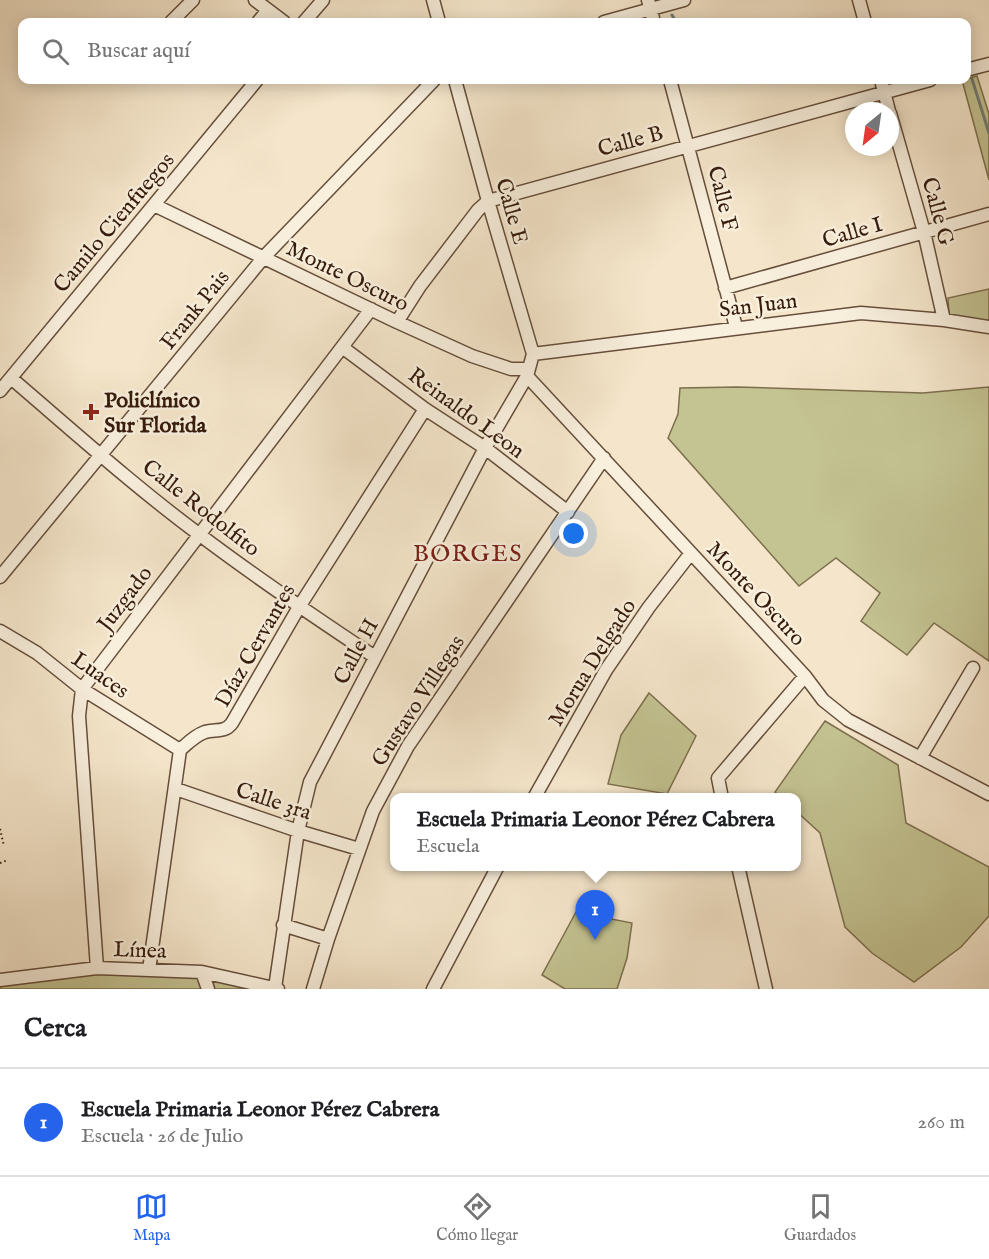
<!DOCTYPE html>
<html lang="es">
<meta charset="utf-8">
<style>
body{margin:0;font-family:"IM FELL English",serif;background:#f6f6f6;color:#202124}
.compass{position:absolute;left:845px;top:102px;width:54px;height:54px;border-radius:50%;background:#fff;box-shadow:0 3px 15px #0003;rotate:209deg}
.you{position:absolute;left:574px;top:534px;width:21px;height:21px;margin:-15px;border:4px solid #fff;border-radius:50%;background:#1a73e8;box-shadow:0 0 0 9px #1a73e833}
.badge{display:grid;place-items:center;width:39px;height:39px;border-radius:50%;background:#2563eb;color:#fff;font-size:20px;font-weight:700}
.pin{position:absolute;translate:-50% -50px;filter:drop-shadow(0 2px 3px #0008)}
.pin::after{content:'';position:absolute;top:32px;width:21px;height:18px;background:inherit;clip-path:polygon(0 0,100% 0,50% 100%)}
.popup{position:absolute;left:390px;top:793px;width:411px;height:78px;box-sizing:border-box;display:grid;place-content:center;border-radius:12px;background:#fff;filter:drop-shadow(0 2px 4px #0005);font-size:20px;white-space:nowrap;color:#757577}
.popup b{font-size:22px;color:#202124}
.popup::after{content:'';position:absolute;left:50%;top:100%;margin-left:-12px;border:12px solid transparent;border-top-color:#fff}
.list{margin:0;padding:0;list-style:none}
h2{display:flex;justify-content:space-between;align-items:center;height:78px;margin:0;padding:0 24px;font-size:26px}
h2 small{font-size:20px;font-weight:400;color:#757577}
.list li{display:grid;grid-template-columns:39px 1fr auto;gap:18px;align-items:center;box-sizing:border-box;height:108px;padding:0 24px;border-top:2px solid #e0e0e0}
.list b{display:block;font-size:22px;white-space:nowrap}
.list p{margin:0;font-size:20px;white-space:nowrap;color:#757577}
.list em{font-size:20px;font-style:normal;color:#757577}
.icon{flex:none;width:33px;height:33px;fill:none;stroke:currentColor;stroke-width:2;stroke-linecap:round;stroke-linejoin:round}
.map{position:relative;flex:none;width:989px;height:989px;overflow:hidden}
.search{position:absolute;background:#fff;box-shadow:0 3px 15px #0003;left:18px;right:18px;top:18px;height:66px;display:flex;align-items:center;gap:15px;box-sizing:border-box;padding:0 21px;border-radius:12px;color:#757577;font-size:22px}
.sheet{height:186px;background:#fff}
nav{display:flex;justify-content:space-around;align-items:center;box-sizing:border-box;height:84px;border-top:2px solid #e0e0e0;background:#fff;font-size:16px;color:#757577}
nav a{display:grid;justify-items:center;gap:3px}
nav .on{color:#2563eb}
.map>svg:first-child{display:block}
</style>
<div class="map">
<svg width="989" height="989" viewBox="0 0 989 989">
<rect width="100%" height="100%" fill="#f5e6cb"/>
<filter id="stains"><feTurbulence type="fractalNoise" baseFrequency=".00333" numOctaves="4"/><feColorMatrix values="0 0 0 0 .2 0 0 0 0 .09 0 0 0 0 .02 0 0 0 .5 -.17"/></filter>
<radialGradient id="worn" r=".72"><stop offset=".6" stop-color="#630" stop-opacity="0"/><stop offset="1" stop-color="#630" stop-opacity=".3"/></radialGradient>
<path fill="#c4c392" stroke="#7d6f4e" stroke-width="1.5" d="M977,76L989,114V180L962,80Z
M989,289V321H977L949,316L948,298Z
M737,387L923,393L989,387V661L934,623L907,655L861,621L880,593L836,558L799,586L668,438L678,414L680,388Z
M649,693L696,736L667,794L608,784L621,735Z
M825,721L898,765L906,823L989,867V916L961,947L914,982L872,953L845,927L820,833L796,811V798L781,797L775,792Z
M576,912L632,923L627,958L617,989H565L542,975Z
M122,970L202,972L278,989H0V982Z"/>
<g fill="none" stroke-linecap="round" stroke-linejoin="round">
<path stroke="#737d74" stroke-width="3" d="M672,15L676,22
M972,79L989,133"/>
<defs>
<path id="minor" d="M255,0L284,22
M433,0L439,22
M648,0L654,22
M859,0L865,22
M171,22L193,0
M258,22L268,10
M304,22L323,0
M604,22L684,0
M966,70L989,64
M455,80L488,201L533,354
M670,80L736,327
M881,80L889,111
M890,113L924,232L944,320
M154,205L397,322L472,356L511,369H528
M725,288L989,214
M397,322L420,286L478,210L488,201L930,80
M342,347L425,409L485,448L568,512
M533,354L861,313L944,320L989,327
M527,376L805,676L823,700L848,720L989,794
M11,378C73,431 134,486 200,535C257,578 316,618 375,657
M0,391L257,80
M0,577L264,257L434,80
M0,631L37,653L82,689L180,750
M920,758L973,668
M176,789L298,831L359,849
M534,798L606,670L649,607L691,553
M722,798L718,778L805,676
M738,866L766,989
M283,925L328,939
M97,968L79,716L82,689L371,309
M149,970L180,750C188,743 194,736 205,732C215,729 225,733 232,723L299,607L425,409
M202,972L208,989
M0,980L97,968L202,972L278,989
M275,988L298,831L310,782L485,448L527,376L533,354
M313,989L328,939L373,811L408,746L604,458
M433,989L498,866"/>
</defs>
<use href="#minor" stroke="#664e3b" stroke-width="15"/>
<path stroke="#361b0b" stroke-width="2" stroke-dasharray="1.5 3" stroke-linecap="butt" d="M0,829L4,846
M0,863L8,860"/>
<use href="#minor" stroke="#f8efdd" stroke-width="12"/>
</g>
<path fill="#8f2418" stroke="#f8efdd" stroke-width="2" d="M88 403h6v6h6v6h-6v6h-6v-6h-6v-6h6z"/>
<g text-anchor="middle" stroke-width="5" stroke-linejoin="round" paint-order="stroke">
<g font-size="22" fill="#361b0b" stroke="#f8efdd">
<text transform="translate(630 140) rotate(-15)" y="8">Calle B</text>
<text transform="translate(724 198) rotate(76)" y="8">Calle F</text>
<text transform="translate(513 211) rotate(74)" y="8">Calle E</text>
<text transform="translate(939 211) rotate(75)" y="8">Calle G</text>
<text transform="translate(113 222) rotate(-50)" y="8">Camilo Cienfuegos</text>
<text transform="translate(852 231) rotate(-16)" y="8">Calle I</text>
<text transform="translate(348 275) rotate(26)" y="8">Monte Oscuro</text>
<text transform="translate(758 304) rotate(-7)" y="8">San Juan</text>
<text transform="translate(194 309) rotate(-51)" y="8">Frank Pais</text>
<text transform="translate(467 412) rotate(36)" y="8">Reinaldo Leon</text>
<text transform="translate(202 507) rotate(38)" y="8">Calle Rodolfito</text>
<text transform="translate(757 593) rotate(47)" y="8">Monte Oscuro</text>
<text transform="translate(124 598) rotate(-53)" y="8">Juzgado</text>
<text transform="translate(254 645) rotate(-60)" y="8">Díaz Cervantes</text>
<text transform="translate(355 651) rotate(-62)" y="8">Calle H</text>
<text transform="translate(591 662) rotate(-58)" y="8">Morua Delgado</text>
<text transform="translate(101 674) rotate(35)" y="8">Luaces</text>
<text transform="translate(417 700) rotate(-57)" y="8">Gustavo Villegas</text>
<text transform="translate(274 800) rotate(18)" y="8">Calle 3ra</text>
<text transform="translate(140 949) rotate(2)" y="8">Línea</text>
</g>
<g font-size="22" font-weight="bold" fill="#361b0b" stroke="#f8efdd" text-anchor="start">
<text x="104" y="407">Policlínico<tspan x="104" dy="25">Sur Florida</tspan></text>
</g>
<g font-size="24" letter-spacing="1.5" fill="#7a1f14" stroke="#f8efdd">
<text x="468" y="561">BORGES</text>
</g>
</g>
<rect width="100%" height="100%" filter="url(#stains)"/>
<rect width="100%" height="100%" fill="url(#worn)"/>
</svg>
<svg class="compass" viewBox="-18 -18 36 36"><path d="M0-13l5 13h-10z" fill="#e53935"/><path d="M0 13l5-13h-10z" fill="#757577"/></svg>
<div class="you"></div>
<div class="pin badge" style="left:595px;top:940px">1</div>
<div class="popup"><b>Escuela Primaria Leonor Pérez Cabrera</b>Escuela</div>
<div class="search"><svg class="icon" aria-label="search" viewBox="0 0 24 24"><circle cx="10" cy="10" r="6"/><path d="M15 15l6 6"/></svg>Buscar aquí</div>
</div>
<section class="sheet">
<h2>Cerca<small></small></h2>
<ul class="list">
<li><span class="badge">1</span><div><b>Escuela Primaria Leonor Pérez Cabrera</b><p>Escuela · 26 de Julio</p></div><em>260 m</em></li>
</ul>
</section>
<nav>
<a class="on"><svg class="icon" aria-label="map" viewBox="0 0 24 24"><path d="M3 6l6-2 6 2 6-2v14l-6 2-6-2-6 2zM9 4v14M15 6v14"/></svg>Mapa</a>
<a><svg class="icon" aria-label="directions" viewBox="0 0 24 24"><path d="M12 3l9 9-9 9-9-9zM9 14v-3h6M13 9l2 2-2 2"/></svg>Cómo llegar</a>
<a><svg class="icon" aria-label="saved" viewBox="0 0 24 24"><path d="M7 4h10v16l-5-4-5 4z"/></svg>Guardados</a>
</nav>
